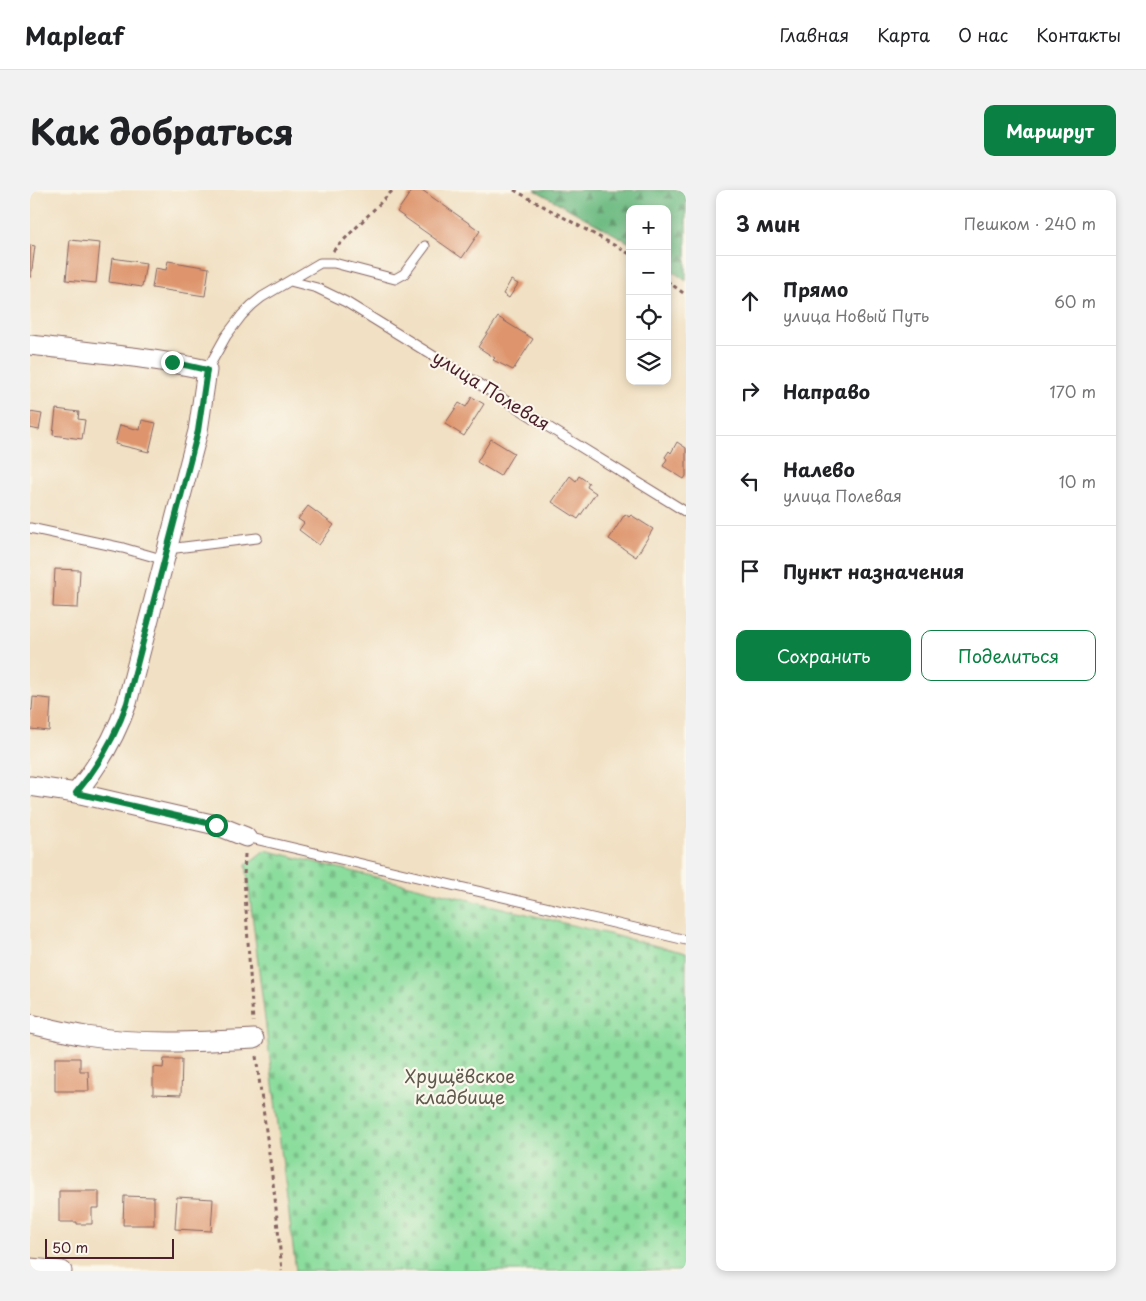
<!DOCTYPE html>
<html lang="ru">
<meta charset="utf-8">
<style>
body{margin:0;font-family:"Playpen Sans",sans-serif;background:#f2f2f2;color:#202124}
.controls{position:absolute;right:15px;top:15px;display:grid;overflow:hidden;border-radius:10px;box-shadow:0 2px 8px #0003}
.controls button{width:45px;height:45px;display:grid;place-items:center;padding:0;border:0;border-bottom:1px solid #e0e0e0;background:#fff;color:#202124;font:25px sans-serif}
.scale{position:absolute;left:15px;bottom:12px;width:129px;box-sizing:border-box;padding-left:5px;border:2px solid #4a1f2b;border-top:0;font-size:14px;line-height:18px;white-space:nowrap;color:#4a1f2b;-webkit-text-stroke:4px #fbf7ec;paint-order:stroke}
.stop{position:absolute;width:15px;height:15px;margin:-11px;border:4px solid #0b8043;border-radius:50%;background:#fff}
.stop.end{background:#0b8043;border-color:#fff;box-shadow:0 1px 5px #0008}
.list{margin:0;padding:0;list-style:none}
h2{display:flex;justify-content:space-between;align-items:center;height:65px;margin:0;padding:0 20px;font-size:21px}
h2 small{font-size:16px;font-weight:400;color:#757577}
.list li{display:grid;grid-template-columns:32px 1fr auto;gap:15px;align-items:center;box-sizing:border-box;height:90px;padding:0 20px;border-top:1px solid #e0e0e0}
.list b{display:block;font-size:19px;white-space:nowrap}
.list p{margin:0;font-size:16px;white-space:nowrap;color:#757577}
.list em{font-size:16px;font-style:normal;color:#757577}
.actions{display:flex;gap:10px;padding:15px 20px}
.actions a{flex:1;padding:11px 0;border:1px solid #0b8043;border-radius:10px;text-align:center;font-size:18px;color:#0b8043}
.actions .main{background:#0b8043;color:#fff}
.icon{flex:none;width:28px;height:28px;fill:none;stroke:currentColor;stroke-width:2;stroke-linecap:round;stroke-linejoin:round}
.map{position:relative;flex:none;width:656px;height:1081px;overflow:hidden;border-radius:10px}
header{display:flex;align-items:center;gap:30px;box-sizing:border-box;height:70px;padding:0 25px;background:#fff;border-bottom:1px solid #e0e0e0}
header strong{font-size:24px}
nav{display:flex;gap:28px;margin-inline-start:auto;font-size:18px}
.intro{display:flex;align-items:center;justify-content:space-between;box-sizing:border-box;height:120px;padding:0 30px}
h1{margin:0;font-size:35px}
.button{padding:12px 22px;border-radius:10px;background:#0b8043;color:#fff;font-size:18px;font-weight:700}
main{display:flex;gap:30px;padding:0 30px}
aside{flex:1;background:#fff;border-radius:10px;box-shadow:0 2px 8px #0003}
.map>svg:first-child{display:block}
</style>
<header>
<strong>Mapleaf</strong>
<nav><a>Главная</a><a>Карта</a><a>О нас</a><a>Контакты</a></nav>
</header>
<div class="intro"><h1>Как добраться</h1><a class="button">Маршрут</a></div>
<main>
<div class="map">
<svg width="656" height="1081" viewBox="0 0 656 1081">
<defs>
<pattern id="forest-firs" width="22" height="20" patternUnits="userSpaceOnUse" patternTransform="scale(1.25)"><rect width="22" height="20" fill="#70bc84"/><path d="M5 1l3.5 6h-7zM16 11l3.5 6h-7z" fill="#5e986c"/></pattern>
<pattern id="cemetery-stones" width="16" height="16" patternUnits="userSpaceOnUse" patternTransform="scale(1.25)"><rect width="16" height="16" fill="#8bdd9d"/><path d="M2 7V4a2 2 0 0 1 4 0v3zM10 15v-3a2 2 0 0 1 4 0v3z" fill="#79bd87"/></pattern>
</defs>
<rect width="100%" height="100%" fill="#fbf7ec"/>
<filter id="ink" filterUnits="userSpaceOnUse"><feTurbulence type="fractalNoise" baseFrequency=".02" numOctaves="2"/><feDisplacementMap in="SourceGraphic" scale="10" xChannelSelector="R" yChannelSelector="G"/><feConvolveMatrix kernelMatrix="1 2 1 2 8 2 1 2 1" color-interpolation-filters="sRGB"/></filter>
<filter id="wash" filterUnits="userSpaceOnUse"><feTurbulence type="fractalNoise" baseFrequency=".0096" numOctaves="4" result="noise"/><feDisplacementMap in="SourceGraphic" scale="20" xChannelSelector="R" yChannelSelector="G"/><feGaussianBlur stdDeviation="1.12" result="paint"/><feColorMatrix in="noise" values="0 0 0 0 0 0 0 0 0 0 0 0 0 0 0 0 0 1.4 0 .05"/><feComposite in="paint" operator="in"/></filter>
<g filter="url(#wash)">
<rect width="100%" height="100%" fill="#f1e0c3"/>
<path fill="url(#forest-firs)" stroke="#5d6e58" d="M505,0H656V91L637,77V19H600V53Z"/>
<path fill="url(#cemetery-stones)" stroke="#6a7e64" d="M235,660L656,763V1081H266L216,675Z"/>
<g id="blocks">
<path fill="#de956d" d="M382,0H392L450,41L432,68L367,22Z
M40,50L70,53L66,93L36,90Z
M0,55L5,56L1,87H0Z
M82,68L116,73L112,97L79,92Z
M138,71L179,78L175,106L122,98L125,78L136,80Z
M481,90L488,94L479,108L473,104Z
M468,127L503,149L483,180L463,170L465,168L448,157Z
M442,207L454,214L434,246L415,234L429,213L436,217Z
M26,219L49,222L48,229L55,230L52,249L23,245Z
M0,222L12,224L9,240L0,238Z
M112,230L126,233L119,262L85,254L90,235L110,240Z
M461,249L484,263L470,286L447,272Z
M647,252L656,258V286L654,289L633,276L637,269L635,267L639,261L641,263Z
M540,286L546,291L549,286L559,293L557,297L566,303L548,329L522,312Z
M278,316L304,335L289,355L269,340L274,333L268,329Z
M595,324L599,327L601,325L623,339L606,367L579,349Z
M25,379L50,380L48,418L23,417Z
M3,507L21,509L19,541L0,539V520H2Z
M25,868H50V881H58L59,901H25Z
M134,869H152L151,905L123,904V877L133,878Z
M29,1001H69V1018H62V1034H47V1032H29Z
M94,1006L124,1007V1035H93Z
M147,1007L183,1009L181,1041L145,1039Z"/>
</g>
</g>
<g filter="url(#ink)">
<use href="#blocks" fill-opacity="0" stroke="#846360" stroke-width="1"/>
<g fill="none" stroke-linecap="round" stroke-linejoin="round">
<defs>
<path id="lane" d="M260,91L287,98L316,112L656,322
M177,180L196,146L212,125L222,115L232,107L290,73H304L365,89L374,84L395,56
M0,338L93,358L135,370
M138,359L227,348
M216,647L656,750"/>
<path id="street" d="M0,155C60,162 119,167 177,180L168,241L97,513C85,548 69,575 46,603
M0,596L46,603L186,635L216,647
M0,834C19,838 37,843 56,846C112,855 168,852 224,849
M0,1078L32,1081"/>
</defs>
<use href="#lane" stroke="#846360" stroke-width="11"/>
<use href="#street" stroke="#846360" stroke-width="21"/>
<path stroke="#846360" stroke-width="3" stroke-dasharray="4 4" stroke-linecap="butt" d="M484,0L600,64
M303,61L363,0
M637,91L656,105
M215,664L214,687L223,832
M226,866L245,1008L252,1081"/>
<use href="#lane" stroke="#fff" stroke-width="9"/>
<use href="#street" stroke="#fff" stroke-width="19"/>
</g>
</g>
<g fill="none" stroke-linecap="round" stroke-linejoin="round" filter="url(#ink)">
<path stroke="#0b8043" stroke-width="6" d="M142,172L177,180L168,241L97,513C85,548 69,575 46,603L186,635"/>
</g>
<g text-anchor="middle" stroke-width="4.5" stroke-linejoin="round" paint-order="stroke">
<g font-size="18" fill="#4a1f2b" stroke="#fbf7ec">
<text transform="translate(461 201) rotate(32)" y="6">улица Полевая</text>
</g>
<g font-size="18" fill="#5e584d" stroke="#fbf7ec">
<text x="430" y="893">Хрущёвское<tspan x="430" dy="21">кладбище</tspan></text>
</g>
</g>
</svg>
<div class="controls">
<button>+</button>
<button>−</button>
<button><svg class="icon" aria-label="locate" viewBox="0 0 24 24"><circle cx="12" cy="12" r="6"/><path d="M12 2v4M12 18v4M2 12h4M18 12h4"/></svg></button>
<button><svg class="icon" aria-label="layers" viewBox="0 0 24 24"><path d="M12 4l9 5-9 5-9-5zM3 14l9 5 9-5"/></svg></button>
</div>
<div class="scale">50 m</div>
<div class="stop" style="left:186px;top:635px"></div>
<div class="stop end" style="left:142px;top:172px"></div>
</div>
<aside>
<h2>3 мин<small>Пешком · 240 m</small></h2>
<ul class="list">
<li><svg class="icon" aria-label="ahead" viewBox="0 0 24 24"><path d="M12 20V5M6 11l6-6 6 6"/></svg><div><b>Прямо</b><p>улица Новый Путь</p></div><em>60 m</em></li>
<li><svg class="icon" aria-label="right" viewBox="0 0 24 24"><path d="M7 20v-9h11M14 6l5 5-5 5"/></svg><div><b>Направо</b></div><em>170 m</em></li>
<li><svg class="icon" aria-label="left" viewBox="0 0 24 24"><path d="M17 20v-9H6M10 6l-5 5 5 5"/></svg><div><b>Налево</b><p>улица Полевая</p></div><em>10 m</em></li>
<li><svg class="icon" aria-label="arrive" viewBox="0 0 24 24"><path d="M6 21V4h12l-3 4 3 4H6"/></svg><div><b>Пункт назначения</b></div></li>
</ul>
<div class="actions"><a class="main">Сохранить</a><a>Поделиться</a></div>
</aside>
</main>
